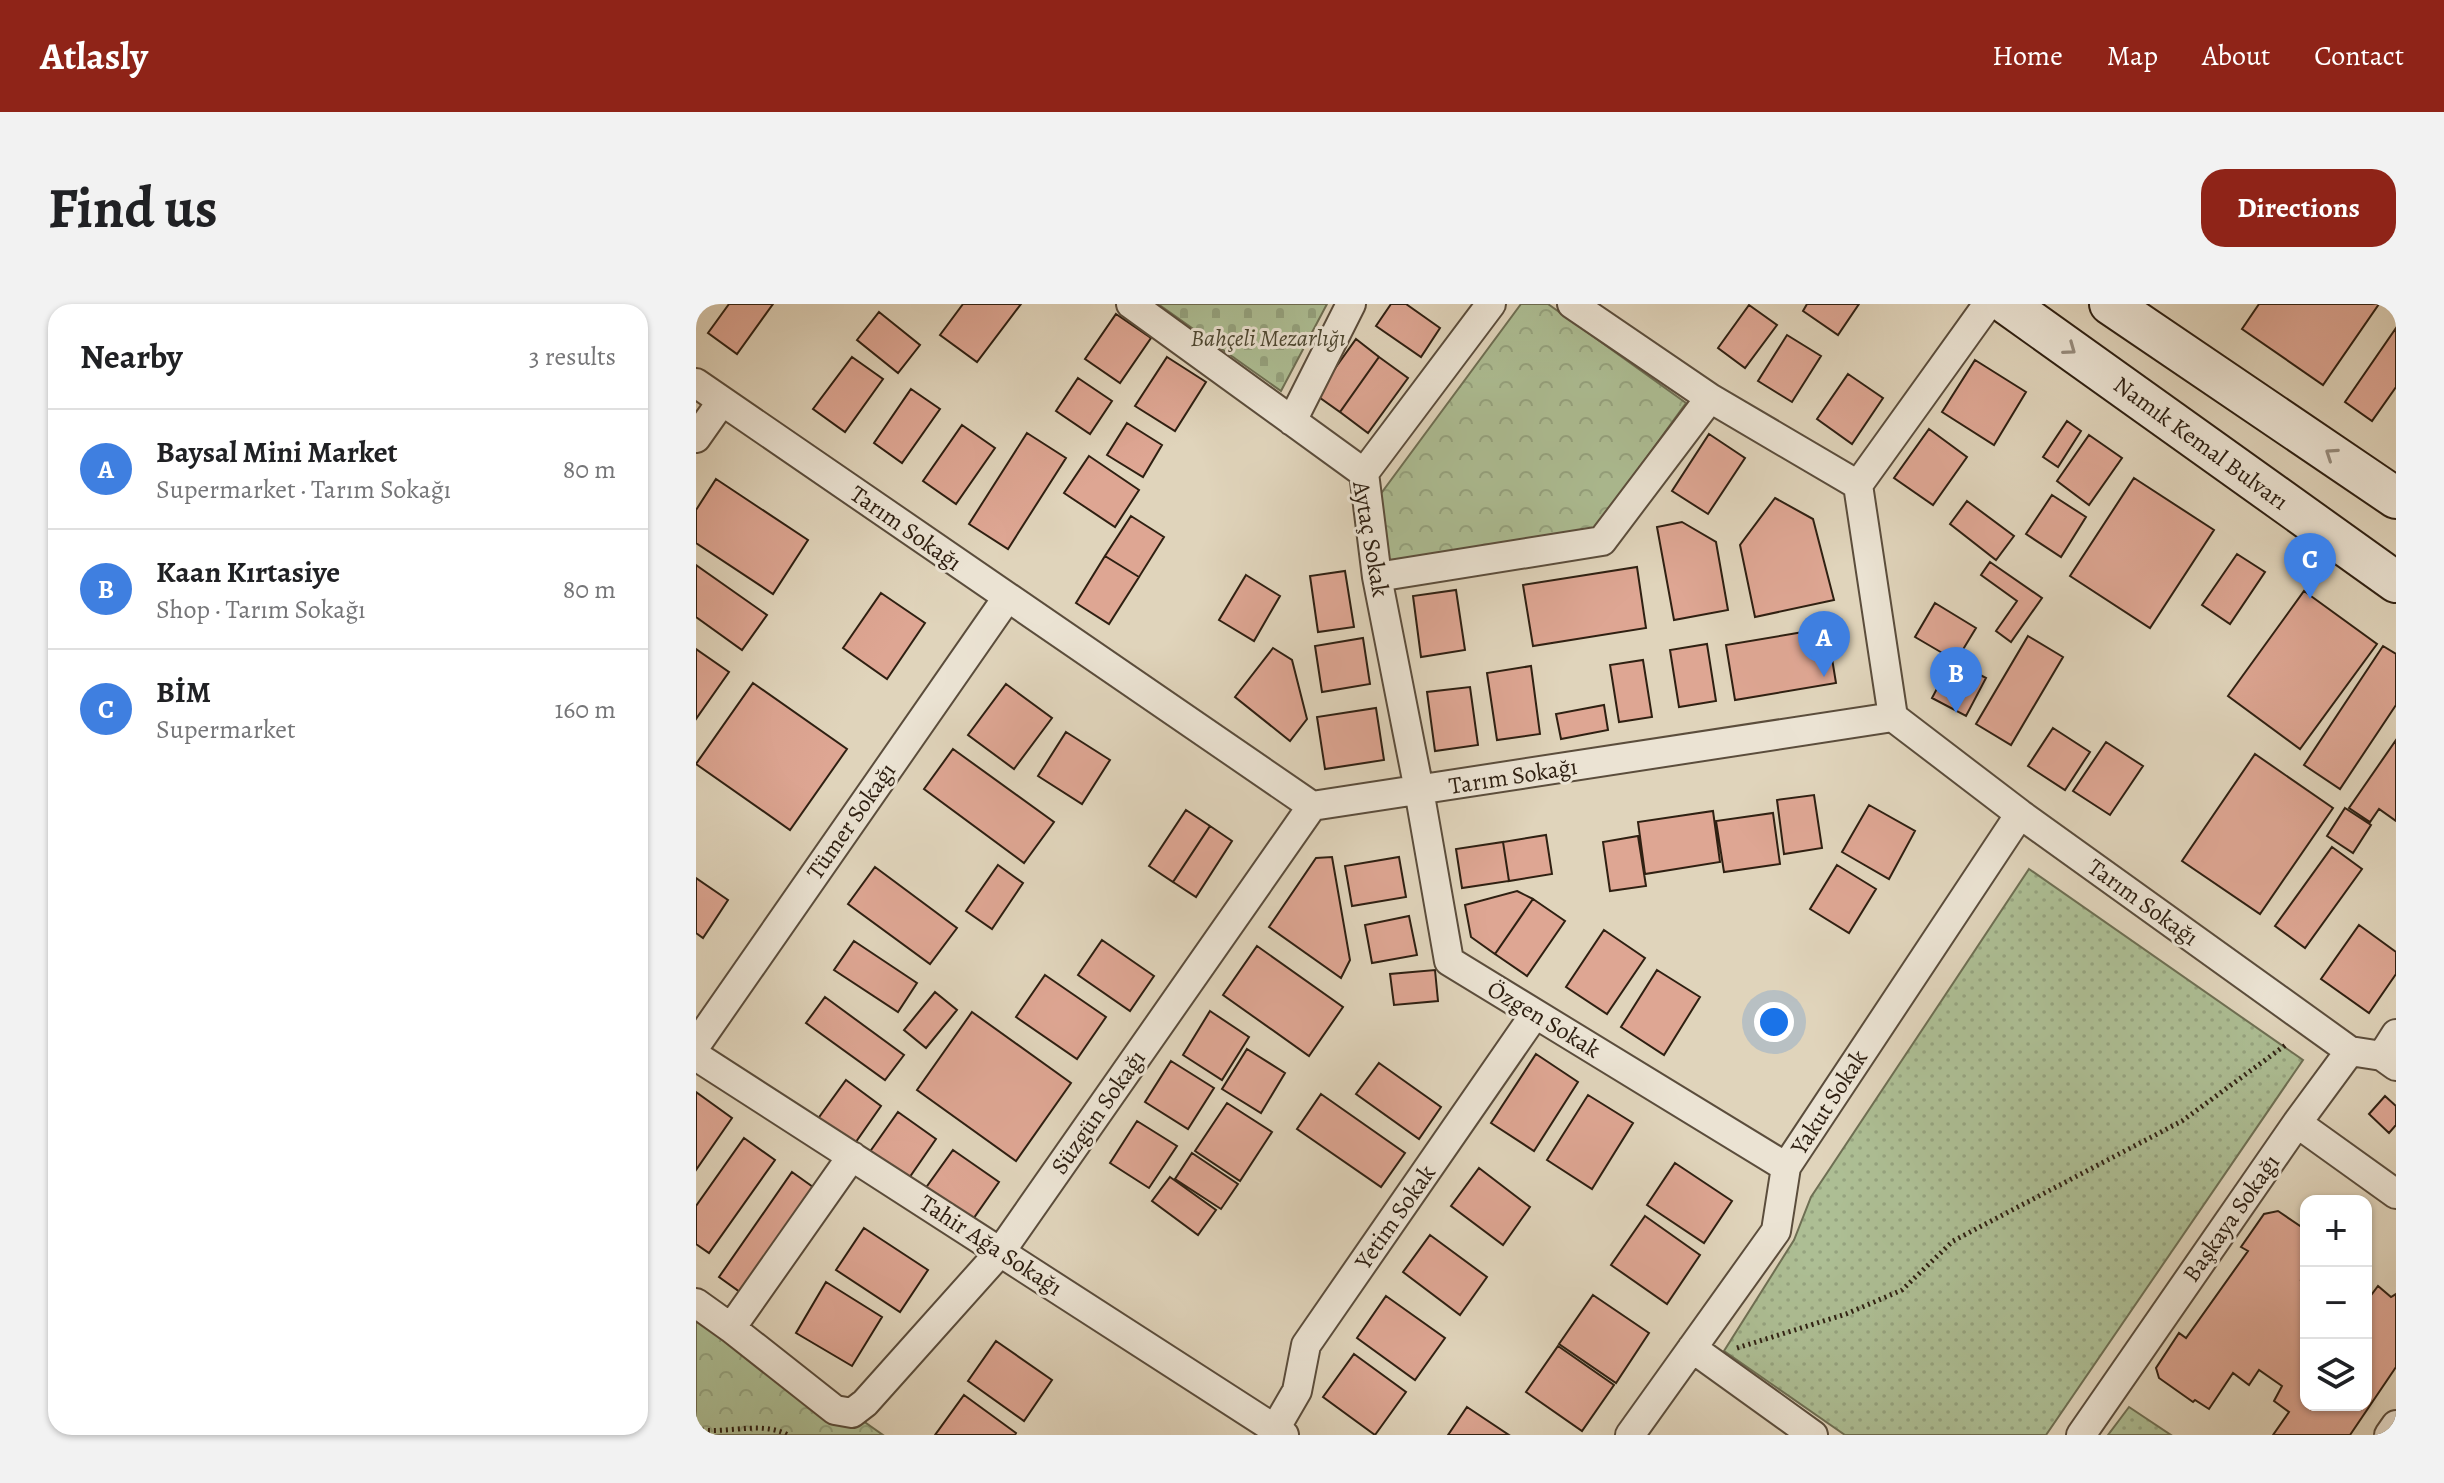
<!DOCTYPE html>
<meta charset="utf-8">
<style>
body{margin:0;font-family:Alegreya,serif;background:#f2f2f2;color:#202124}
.controls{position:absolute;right:24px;bottom:24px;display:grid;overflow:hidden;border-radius:16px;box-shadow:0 2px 6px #0004}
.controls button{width:72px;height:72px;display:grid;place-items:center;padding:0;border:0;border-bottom:2px solid #e0e0e0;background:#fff;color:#202124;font:40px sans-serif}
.you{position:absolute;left:1078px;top:718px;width:28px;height:28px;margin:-20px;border:6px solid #fff;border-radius:50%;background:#1a73e8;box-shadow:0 0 0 12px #1a73e833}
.badge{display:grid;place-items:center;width:52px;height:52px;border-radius:50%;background:#8f2418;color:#fff;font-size:26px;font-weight:700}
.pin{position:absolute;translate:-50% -66px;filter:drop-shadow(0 2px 4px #0008)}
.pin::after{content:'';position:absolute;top:42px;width:28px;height:24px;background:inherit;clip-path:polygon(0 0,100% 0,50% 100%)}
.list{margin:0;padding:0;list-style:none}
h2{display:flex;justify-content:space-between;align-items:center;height:104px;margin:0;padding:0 32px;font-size:34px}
h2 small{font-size:26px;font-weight:400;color:#757577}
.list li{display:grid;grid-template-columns:52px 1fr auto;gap:24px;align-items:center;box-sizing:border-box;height:120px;padding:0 32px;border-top:2px solid #e0e0e0}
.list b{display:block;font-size:30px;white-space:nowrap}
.list p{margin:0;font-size:26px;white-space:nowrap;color:#757577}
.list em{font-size:26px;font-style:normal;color:#757577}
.icon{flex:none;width:44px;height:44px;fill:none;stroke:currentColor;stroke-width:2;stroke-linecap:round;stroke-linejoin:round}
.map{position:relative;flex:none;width:1700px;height:1131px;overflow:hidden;border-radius:24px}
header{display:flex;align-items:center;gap:48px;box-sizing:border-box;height:112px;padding:0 40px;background:#8f2418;color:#fff}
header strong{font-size:38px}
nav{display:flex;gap:44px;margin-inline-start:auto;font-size:28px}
.intro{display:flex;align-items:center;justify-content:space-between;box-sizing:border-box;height:192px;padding:0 48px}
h1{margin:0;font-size:56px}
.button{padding:20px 36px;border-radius:24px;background:#8f2418;color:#fff;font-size:28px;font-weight:700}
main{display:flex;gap:48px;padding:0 48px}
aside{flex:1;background:#fff;border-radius:24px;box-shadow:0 2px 6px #0004}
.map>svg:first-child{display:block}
</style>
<header>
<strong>Atlasly</strong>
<nav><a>Home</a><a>Map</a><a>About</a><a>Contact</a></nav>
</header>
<div class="intro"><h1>Find us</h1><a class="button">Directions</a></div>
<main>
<aside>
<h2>Nearby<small>3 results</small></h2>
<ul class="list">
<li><span class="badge" style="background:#3f7fe0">A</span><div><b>Baysal Mini Market</b><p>Supermarket · Tarım Sokağı</p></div><em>80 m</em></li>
<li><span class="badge" style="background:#3f7fe0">B</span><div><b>Kaan Kırtasiye</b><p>Shop · Tarım Sokağı</p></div><em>80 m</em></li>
<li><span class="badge" style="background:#3f7fe0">C</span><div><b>BİM</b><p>Supermarket</p></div><em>160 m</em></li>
</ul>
</aside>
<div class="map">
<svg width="1700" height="1131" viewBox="0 0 1700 1131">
<defs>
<pattern id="grass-dots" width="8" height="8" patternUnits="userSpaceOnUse" patternTransform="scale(2)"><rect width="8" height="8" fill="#adbe94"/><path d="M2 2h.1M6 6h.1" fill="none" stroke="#95a37f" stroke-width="1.8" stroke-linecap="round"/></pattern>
<pattern id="cemetery-stones" width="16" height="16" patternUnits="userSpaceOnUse" patternTransform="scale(2)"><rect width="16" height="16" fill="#adbe94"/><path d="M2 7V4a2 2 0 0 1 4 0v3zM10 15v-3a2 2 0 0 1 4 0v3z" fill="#95a37f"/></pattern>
<pattern id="park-crowns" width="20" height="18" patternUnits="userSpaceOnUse" patternTransform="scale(2)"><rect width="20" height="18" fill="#adbe94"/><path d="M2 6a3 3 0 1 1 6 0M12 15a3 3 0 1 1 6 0" fill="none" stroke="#95a37f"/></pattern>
</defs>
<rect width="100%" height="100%" fill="#e0d4bb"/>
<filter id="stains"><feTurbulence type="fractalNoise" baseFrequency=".0025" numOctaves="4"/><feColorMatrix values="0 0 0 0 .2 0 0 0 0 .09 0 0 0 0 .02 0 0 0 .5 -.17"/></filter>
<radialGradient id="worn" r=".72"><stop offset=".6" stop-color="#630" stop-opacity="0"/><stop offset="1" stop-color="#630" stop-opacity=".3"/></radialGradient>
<path fill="url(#grass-dots)" stroke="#6e6f53" stroke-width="2" d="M1333,565L1607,756L1350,1131H1149L1028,1047L1098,936L1115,893Z
M1433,1103L1475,1131H1412Z"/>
<path fill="url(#cemetery-stones)" stroke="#6e6f53" stroke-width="2" d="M462,0H631L585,87Z"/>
<path fill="url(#park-crowns)" stroke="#6e6f53" stroke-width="2" d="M825,0H852L990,99L899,225L692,271L678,199Z
M0,1011L146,1102L187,1131H0Z"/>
<path fill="#dea693" stroke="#2f2012" stroke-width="2" d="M33,0H77L41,50L12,29Z
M267,0H325L281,58L244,31Z
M695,0H710L744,24L725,53L680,22Z
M1111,0H1163L1142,31L1107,7Z
M1563,0H1683L1627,81L1546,25Z
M1053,1L1081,21L1049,64L1022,44Z
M183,8L224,41L202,69L161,36Z
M420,10L455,34L424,79L389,55Z
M1700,24V83L1676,117L1649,98Z
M1091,31L1125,52L1096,98L1062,77Z
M660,35L683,53L644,108L620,91Z
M156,53L187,75L149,128L117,105Z
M471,53L510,78L479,127L439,102Z
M683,53L712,74L672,129L644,108Z
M1279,56L1330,88L1298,141L1246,108Z
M1152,70L1187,94L1156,140L1121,115Z
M382,74L416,97L394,130L360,107Z
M215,85L244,105L206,159L178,139Z
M1371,117L1385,127L1362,163L1347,153Z
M431,119L466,141L447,173L411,151Z
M266,121L299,144L260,200L227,177Z
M1233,125L1271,153L1237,201L1198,174Z
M331,129L370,154L312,245L273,220Z
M1013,130L1049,154L1012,210L976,187Z
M1393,131L1426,154L1393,201L1361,177Z
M393,152L443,186L419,223L368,189Z
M1438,174L1518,226L1454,324L1374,272Z
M20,175L112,236L77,290L0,239V206Z
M1356,191L1390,213L1365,253L1330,230Z
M1079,194L1117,215L1138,296L1059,313L1044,241Z
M1271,197L1318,232L1300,256L1254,220Z
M435,212L468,233L443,273L409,252Z
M986,218L1020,238L1032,306L978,316L961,223Z
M1541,250L1569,268L1534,320L1506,301Z
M409,252L443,273L413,320L380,299Z
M1294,258L1346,294L1315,338L1300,327L1321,297L1285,271Z
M0,261L71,311L46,346L0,313Z
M941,263L950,324L837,342L827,281Z
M649,267L658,323L622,328L614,272Z
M550,271L584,292L558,337L523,316Z
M760,286L769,346L725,353L717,292Z
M1608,287L1681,340L1604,445L1532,392Z
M185,289L229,319L191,375L147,344Z
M1239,299L1280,324L1260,357L1219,333Z
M1131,324L1140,379L1039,396L1030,341Z
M1332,332L1367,353L1315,441L1280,420Z
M667,334L674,380L626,388L619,342Z
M1011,340L1020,397L983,403L974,346Z
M1687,342L1700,350V401L1644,485L1608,461Z
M577,344L596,356L611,415L594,437L539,393Z
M0,345L33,368L0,415Z
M947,356L956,413L923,418L914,361Z
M1256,356L1290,374L1270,412L1236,394Z
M835,362L844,430L801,436L791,369Z
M57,379L151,445L94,526L0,460Z
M310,380L356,414L318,465L272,431Z
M774,383L782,441L739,447L731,388Z
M908,401L912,426L865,435L860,410Z
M680,404L688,456L629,465L621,413Z
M1357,424L1394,448L1369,486L1332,462Z
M370,428L414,456L386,500L342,472Z
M1700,436V517L1683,505L1674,518L1653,504Z
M1410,438L1447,462L1414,511L1377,487Z
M257,445L358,518L328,559L228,485Z
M1559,450L1637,504L1564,610L1486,557Z
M1118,491L1126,544L1088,550L1081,496Z
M1173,501L1219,527L1193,575L1146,548Z
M1649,504L1675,521L1657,549L1631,532Z
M490,506L514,522L477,578L453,562Z
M1017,507L1024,558L949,570L942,518Z
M1077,509L1084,560L1028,568L1020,517Z
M514,522L536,537L500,593L477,578Z
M850,531L856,570L813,577L807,538Z
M942,532L950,582L914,587L907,538Z
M807,538L813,577L766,584L760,545Z
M1636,543L1666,565L1609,644L1579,622Z
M636,553L654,656L645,674L573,623L620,554Z
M703,553L710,593L656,602L649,562Z
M302,561L327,579L296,625L270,607Z
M1141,561L1180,585L1153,629L1114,605Z
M179,563L261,624L234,660L152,600Z
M0,574L32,596L7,634L0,629Z
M821,587L837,595L799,650L775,633L769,601Z
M837,595L869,617L831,672L799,650Z
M713,612L721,651L676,659L669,621Z
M1663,621L1700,648V670L1673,709L1625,675Z
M908,626L949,654L911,710L870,683Z
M406,636L458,672L434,707L382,671Z
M158,637L221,679L202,708L138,666Z
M561,642L647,703L613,752L527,691Z
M739,666L742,697L698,701L694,670Z
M961,666L1004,693L968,751L925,723Z
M349,671L410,713L381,755L320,713Z
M239,688L261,706L230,744L208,726Z
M129,693L208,751L189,776L110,719Z
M514,707L553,733L526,776L487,751Z
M276,708L375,779L320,857L221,786Z
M551,745L589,769L565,809L526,785Z
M840,750L882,778L838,847L795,819Z
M475,757L518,784L492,825L449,798Z
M683,759L745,803L723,835L660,790Z
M150,776L185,802L157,842L121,816Z
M0,788L36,814L0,866Z
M625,790L709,849L685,883L601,825Z
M892,791L937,819L896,885L851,856Z
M1689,792L1700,802V821L1693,829L1673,810Z
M531,799L576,828L544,877L499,847Z
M202,808L240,835L211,877L173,849Z
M441,817L481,842L453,884L414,859Z
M48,834L79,856L13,949L0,940V902Z
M257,846L303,878L275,918L229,885Z
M496,849L542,880L525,905L479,875Z
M979,859L1036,897L1008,939L951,901Z
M783,864L834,903L807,941L755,902Z
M96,868L124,888L51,993L23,973Z
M474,873L520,906L502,931L456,897Z
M1582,907L1610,926V969L1605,976L1610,979V1101H1670V998L1682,982L1695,993L1700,990V1063L1654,1131H1577L1593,1108L1578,1097L1586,1082L1563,1066L1553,1081L1537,1069L1513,1105L1499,1096L1497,1098L1463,1074L1460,1064L1483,1029L1490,1034L1552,947L1545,943L1568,910Z
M949,912L1004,951L971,1000L915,961Z
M168,924L232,966L204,1008L140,966Z
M734,931L791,973L764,1011L707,968Z
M130,978L186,1013L156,1062L100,1029Z
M897,991L953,1029L920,1079L863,1040Z
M690,992L749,1034L719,1076L661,1034Z
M300,1037L356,1076L328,1117L272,1077Z
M862,1042L918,1081L886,1127L830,1088Z
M658,1050L710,1088L679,1131L627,1093Z
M268,1091L320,1129L319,1131H239Z
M771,1103L813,1131H752Z"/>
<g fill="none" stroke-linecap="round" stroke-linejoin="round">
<defs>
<path id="minor" d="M435,0L668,169L681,273L723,486L753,657L1090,863
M876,0L1014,94L1162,181
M0,79L616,502L1197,413L1324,510L1654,747
M596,117L655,0
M0,134L26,97
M668,169L795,0
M681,273L906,237L1014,94
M1197,413L1162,181L1292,0
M0,741L311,294
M0,752L588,1131
M1686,752L1700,730
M1601,819L1700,890
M0,999L35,1024L139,1106L156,1109L169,1099L305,947L616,502
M35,1024L156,852
M996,1044L1117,1131
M579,1125L601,1087L610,1041L839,710
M934,1131L1080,927L1090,863L1324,510
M1385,1131L1601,819L1654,747L1686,752L1700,762
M1693,1131L1700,1121"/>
<path id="secondary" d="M1311,0L1700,278
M1414,0L1700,194"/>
</defs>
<use href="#minor" stroke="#5b4d3c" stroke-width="32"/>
<use href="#secondary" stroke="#2f2012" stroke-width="44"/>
<path stroke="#2f2012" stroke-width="5" stroke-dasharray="2 4" stroke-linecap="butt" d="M1041,1044L1150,1010L1206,986L1257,937L1486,817L1591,740
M0,1125C30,1131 64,1116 92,1131"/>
<use href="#minor" stroke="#ebe3d3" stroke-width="28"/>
<use href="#secondary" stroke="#ebe3d3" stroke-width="40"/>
</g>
<defs><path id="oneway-chevron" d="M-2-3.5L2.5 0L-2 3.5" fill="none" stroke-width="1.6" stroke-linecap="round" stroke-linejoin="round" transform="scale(2)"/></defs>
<g stroke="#968b7c">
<use href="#oneway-chevron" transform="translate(1374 45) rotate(36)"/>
<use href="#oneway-chevron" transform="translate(1635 150) rotate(-146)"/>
</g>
<g text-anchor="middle" stroke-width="6" stroke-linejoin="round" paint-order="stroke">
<g font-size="24" font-style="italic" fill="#4e4832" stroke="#ebe3d3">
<text x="572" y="42">Bahçeli Mezarlığı</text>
</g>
<g font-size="24" fill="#2f2012" stroke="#ebe3d3">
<text transform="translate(1505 139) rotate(36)" y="8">Namık Kemal Bulvarı</text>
<text transform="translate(210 224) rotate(35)" y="8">Tarım Sokağı</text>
<text transform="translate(675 235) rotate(80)" y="8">Aytaç Sokak</text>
<text transform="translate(817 472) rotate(-9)" y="8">Tarım Sokağı</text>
<text transform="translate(155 517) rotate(-55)" y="8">Tümer Sokağı</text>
<text transform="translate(1447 598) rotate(36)" y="8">Tarım Sokağı</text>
<text transform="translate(848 715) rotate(31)" y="8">Özgen Sokak</text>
<text transform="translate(1133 798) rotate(-57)" y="8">Yakut Sokak</text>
<text transform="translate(402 808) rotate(-55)" y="8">Süzgün Sokağı</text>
<text transform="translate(699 913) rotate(-55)" y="8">Yetim Sokak</text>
<text transform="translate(1535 914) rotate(-55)" y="8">Başkaya Sokağı</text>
<text transform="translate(295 941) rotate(33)" y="8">Tahir Ağa Sokağı</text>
</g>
</g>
<rect width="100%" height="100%" filter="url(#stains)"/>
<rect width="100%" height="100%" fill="url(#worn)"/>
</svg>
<div class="controls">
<button>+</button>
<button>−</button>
<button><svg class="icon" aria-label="layers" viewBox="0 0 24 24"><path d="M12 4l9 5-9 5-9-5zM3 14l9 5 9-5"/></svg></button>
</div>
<div class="you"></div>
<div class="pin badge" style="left:1128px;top:373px;background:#3f7fe0">A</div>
<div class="pin badge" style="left:1260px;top:409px;background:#3f7fe0">B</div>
<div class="pin badge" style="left:1614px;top:295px;background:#3f7fe0">C</div>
</div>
</main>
